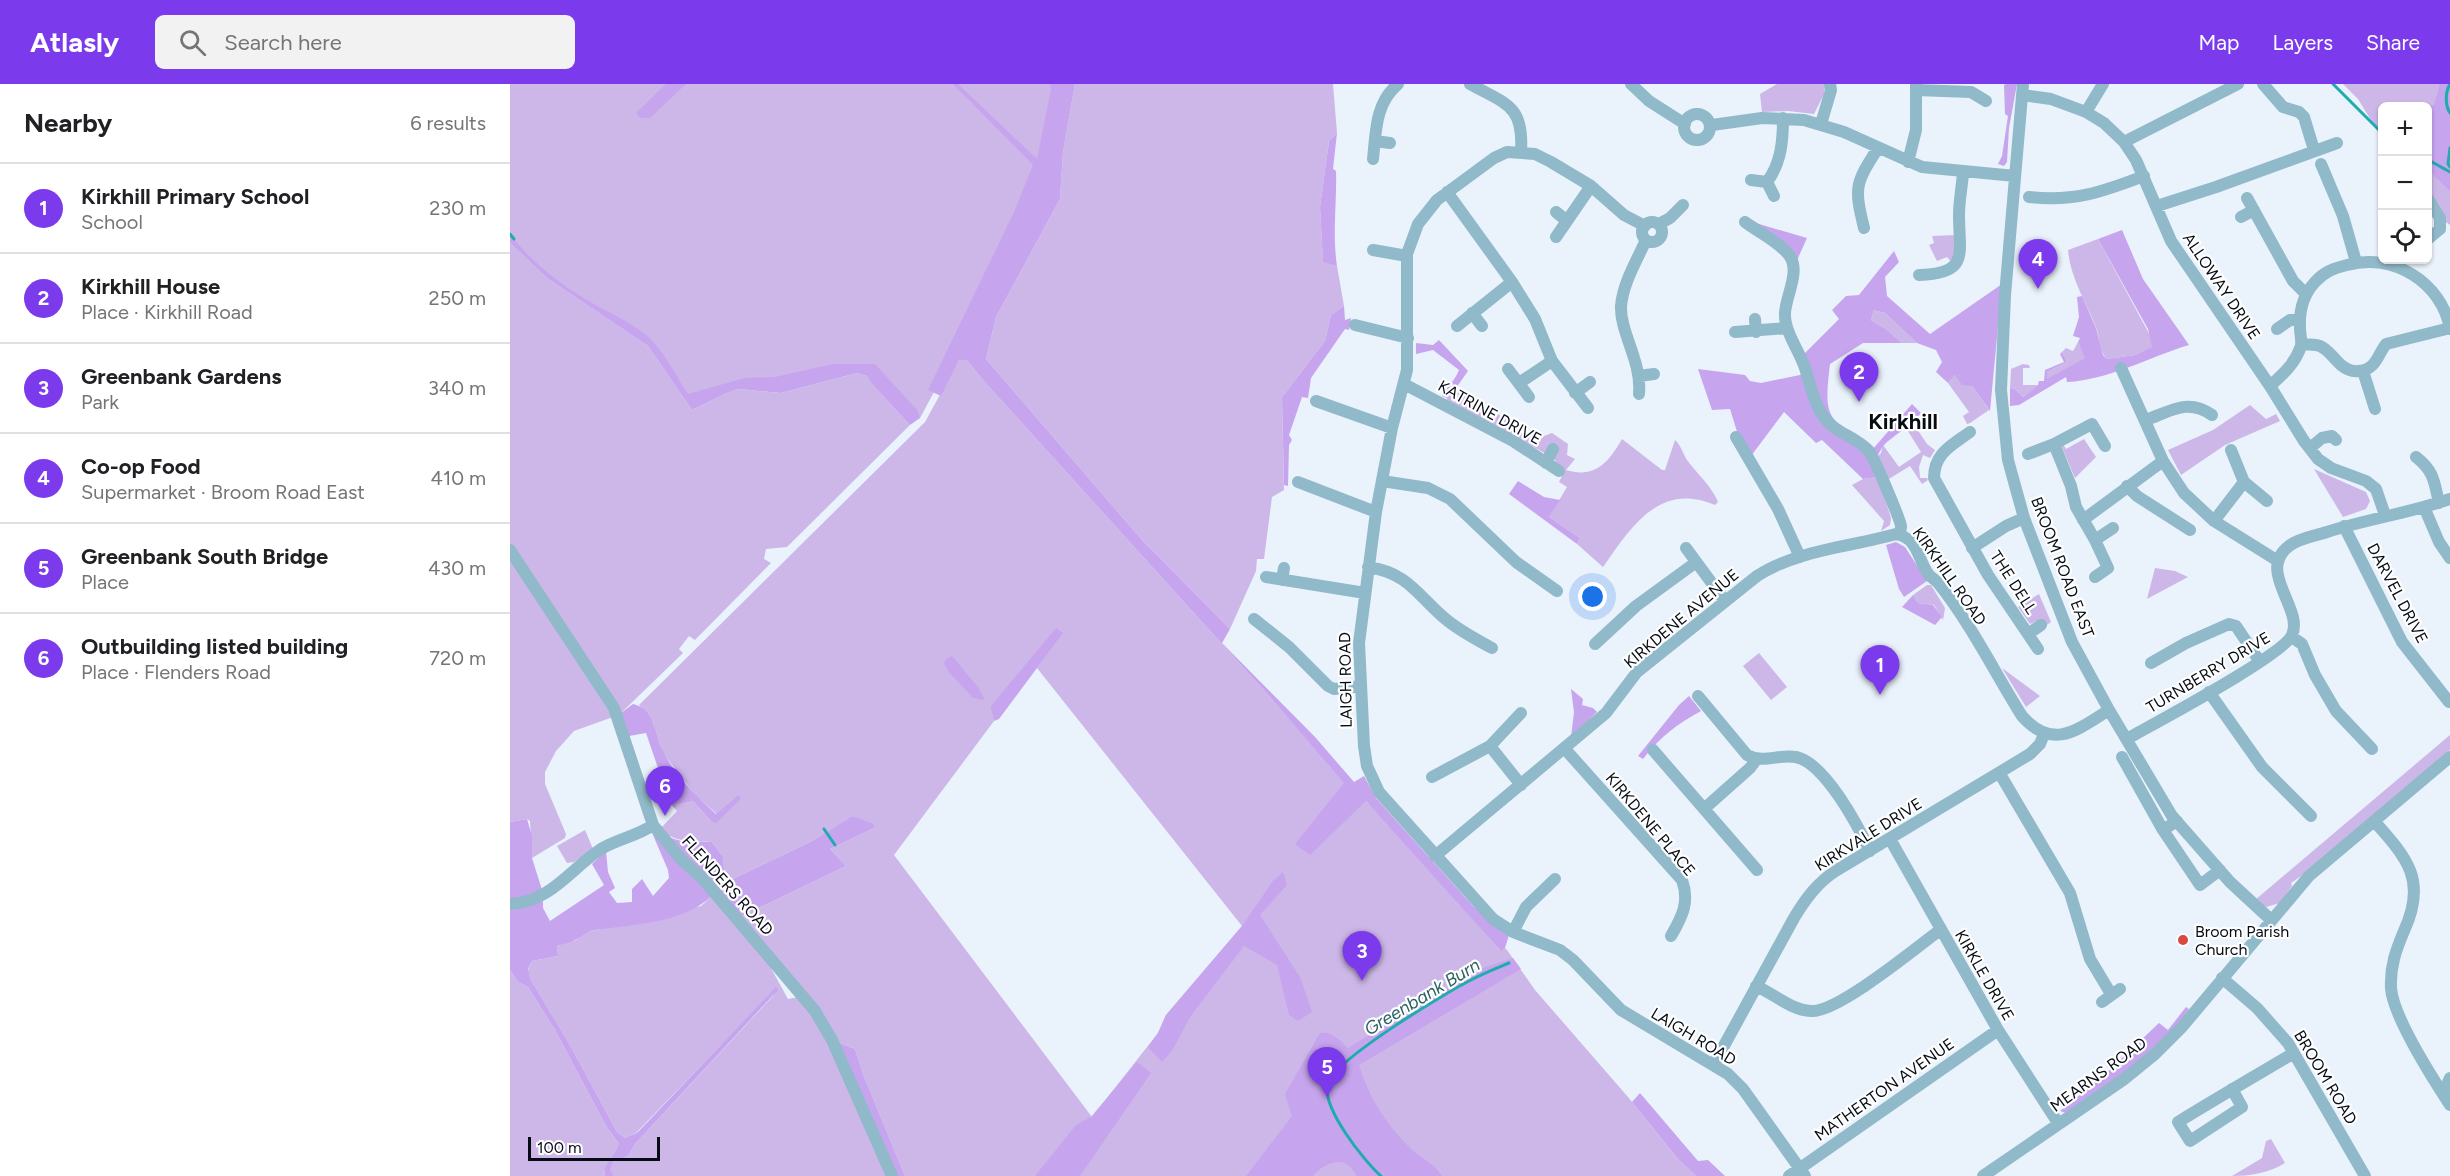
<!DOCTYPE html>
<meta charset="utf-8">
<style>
body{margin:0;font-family:Figtree,sans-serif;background:#f2f2f2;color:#202124}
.controls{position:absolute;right:18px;top:18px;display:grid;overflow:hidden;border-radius:9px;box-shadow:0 2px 4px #0004}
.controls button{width:54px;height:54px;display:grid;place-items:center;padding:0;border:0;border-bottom:2px solid #e0e0e0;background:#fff;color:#202124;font:30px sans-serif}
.scale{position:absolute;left:18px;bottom:15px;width:132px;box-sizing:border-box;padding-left:6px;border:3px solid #060c13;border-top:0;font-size:16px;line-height:21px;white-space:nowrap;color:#060c13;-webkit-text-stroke:4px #fefefe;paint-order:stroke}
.you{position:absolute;left:1083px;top:513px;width:21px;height:21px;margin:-15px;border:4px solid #fff;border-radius:50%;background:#1a73e8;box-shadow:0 0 0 9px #1a73e833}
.badge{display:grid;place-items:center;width:39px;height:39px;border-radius:50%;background:#7c3aed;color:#fff;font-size:20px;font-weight:700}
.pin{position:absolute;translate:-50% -50px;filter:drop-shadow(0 2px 3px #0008)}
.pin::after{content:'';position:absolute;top:32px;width:21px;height:18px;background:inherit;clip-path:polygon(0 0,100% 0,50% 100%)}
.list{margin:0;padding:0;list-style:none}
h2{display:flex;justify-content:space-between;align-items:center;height:78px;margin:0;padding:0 24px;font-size:26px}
h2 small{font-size:20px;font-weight:400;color:#757577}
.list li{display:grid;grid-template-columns:39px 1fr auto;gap:18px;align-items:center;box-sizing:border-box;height:90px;padding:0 24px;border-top:2px solid #e0e0e0}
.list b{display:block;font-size:22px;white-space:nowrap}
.list p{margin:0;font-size:20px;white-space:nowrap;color:#757577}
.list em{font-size:20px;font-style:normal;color:#757577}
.icon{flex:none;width:33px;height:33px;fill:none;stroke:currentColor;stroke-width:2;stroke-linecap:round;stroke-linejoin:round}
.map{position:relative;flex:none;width:1940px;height:1092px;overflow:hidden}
header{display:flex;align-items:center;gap:36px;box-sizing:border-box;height:84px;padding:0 30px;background:#7c3aed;color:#fff}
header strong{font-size:28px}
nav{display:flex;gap:33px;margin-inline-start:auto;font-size:21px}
.search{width:420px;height:54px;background:#f2f2f2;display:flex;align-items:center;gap:15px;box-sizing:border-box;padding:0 21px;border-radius:9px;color:#757577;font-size:22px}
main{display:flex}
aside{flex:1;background:#fff}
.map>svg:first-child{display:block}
</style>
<header>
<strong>Atlasly</strong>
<div class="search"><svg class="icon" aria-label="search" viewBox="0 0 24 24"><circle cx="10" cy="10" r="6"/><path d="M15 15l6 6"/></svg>Search here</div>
<nav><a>Map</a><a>Layers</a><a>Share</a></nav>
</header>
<main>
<aside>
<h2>Nearby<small>6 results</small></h2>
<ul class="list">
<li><span class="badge">1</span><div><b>Kirkhill Primary School</b><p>School</p></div><em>230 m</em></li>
<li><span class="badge">2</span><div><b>Kirkhill House</b><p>Place · Kirkhill Road</p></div><em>250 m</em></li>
<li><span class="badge">3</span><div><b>Greenbank Gardens</b><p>Park</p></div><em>340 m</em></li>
<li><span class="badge">4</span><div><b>Co-op Food</b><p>Supermarket · Broom Road East</p></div><em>410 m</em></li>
<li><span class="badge">5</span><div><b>Greenbank South Bridge</b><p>Place</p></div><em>430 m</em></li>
<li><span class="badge">6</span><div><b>Outbuilding listed building</b><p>Place · Flenders Road</p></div><em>720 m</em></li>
</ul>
</aside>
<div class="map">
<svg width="1940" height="1092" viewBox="0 0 1940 1092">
<rect width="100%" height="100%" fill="#eaf2fc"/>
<path fill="#cdb7e8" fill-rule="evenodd" d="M0,0H542L532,75L453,254L410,334L375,303L347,284L231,300L181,318L137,256L34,190L0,155Z
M565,0H823L827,49L819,57L810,123L813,177L827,182L834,222L821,231L815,257L772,313L774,406L762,413L754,475H747L746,487L720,545L632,456L476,275L486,233L550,115L553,68Z
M1267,0H1315L1314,10L1304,30L1278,27L1252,28L1250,10Z
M1833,0H1940V141L1930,134L1918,116V22H1872V54L1848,15Z
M1446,151L1443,180L1437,173L1427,177L1419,161L1424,159L1422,152Z
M1588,155L1642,255L1643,263L1625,271L1597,275C1589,267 1590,254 1586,243C1576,218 1560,193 1558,166Z
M0,159L37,194L138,262L182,326L217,309L229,305L271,309L347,289L357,292L360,298L400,341L277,463L256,465L254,475L261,479L185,556L179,552L169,565L173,569L111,629L0,461Z
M1364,226L1375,229L1407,259H1392L1376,245L1361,236Z
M1568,258L1576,274L1537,296V288L1557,278L1552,268L1556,264L1563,267Z
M449,276H457L472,295L760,613L835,699L856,717L904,768L990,866L995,864L997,866L1025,906L1118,1013L1168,1075L1186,1092H395L353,990L345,965L327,958L230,833L336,782L320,765L364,744L342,732L302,757L221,796H215L213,773L202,758C183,757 164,759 150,745L167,727L165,725L167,721L183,717L201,737L227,711L207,730L186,712L153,669L143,638L129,621L415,338ZM552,549L527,584L732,842L656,931L648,949L582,1033L384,771L484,637L480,623Z
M1513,280L1519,281L1520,284H1513V301H1528L1513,313L1505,305L1500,304L1501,285Z
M1445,291L1462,302L1479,326L1460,339L1457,340L1453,332L1459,328L1438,299Z
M941,305L974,321L1026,355L1042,349L1058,360L1057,371L1065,375L1056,386C1085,395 1099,378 1112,355L1152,386H1155L1165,356C1171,361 1173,370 1177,376C1188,391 1201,401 1208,418L1205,421C1150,397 1121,443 1093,483L1067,460L1070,454L1039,433L1057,403L1049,398L1055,386L1047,381L1044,374L936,317Z
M1740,321L1756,335L1766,330L1770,337L1715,361L1671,391L1658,366L1703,346Z
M1403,339L1417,360L1425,366L1420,374L1413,371L1409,383L1410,394H1417L1418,396L1412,400L1400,382L1374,398L1365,375L1371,369L1373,361L1389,383L1411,368L1396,344Z
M1574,355L1586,373L1565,394L1551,361L1553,360L1556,365Z
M1804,385L1856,408L1860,417L1856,425L1833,433Z
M1368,393L1381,434L1380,441L1371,447L1374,437L1342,401L1353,395Z
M0,475L103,633L64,647L46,667L35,688V700L56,750L55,754L22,774L20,737L17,735L0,738Z
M1645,484L1665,487L1678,493L1637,515Z
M1417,501H1421L1435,524L1433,536L1424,521L1408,519L1403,511Z
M1529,510L1541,538L1534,543L1529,536L1520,540L1508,523Z
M1249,569L1277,603L1261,616L1233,582Z
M1492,584L1530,612L1516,623Z
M1940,651V666L1800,786L1781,799L1782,802L1770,819L1756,823L1745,816Z
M75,746L83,765L64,778L57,779L47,762Z
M201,813L257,877L278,915L288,913L311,943L378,1092H104L99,1086L103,1078L118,1072L125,1060L263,912L266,904L127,1048L115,1054L107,1048L60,961L21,896L18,886L22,877L48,872L47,862L66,856L78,848L191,822Z
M0,886L8,898L18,903L45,946L96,1042L109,1060L107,1067L94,1084L95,1092H0Z
M1761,1055L1775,1079C1759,1089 1740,1092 1722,1092L1752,1074L1756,1057Z"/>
<path fill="#c7a4ee" d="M156,0H176L140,34H131L126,29Z
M443,0H448L527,75L541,5L540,0H565L553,68L550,115L486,233L476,275L632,456L720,545L712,559L805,653L844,698L854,692L866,714L963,822L999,851L995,864L991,867L856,717L800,771L785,760L834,699L760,613L472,295L457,276H449L431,312L418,306L504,128L523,81Z
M1496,0H1507L1499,44L1497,78L1494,82L1488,80L1492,72L1498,32L1495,30L1494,1Z
M1930,0H1940V107L1918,86V23L1924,21Z
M827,49L823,85L826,87C827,119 822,150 827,182L813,178L810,123L819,57Z
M1240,135L1249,140L1297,154L1288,174L1286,184Z
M1612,146L1633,195L1679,261C1639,273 1599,296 1557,298L1556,293L1509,321L1500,322V304L1505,305L1513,313L1528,301L1529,297H1534L1535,286L1554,278L1550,270L1552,268L1557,278L1537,288V295L1575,274L1568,258L1570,254L1563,252L1569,233L1567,213L1572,212L1586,244L1593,271L1597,275L1625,271L1642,263L1638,245L1588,155Z
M0,150C22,179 52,202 84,220C100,229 120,238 135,250C153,265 165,290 178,310L235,294L265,293L323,280H365L408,327L410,334L400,341L360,298L357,292L347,289L271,309L229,305L217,309L182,326L138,262L37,194L0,159Z
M1384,167L1389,178L1375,193L1377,212L1420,250L1492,200L1480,327L1462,302L1452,301L1445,291L1438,299L1426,288L1432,278L1426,266L1407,259L1375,229L1364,226L1361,236L1376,245L1392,259H1353L1320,280C1313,338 1318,332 1362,366L1402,320L1411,329C1401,342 1389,348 1377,358C1371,363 1370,369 1365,375C1356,353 1327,348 1314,328C1302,312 1301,289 1293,271L1329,235L1322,226L1336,212L1349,211Z
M834,222L835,236L841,234L839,246L835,245L801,294L798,314L792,313L779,351L782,356L779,361L778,402L774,401L772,313L815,257L821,231Z
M929,256L958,287L944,307L941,306L937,314L932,312C937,302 945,297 949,286L923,266L906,270V259L923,261Z
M1188,285L1235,291L1240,297L1251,299L1295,290L1302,317L1357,368L1368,393L1353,395L1312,356L1306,359L1274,328L1241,372L1229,354L1220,325L1202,326Z
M1008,397L1034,413L1050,416L1039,433L1070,454L1067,460L999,410Z
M1386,458L1395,463L1417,497L1394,513L1389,505L1376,461Z
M1403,511L1408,519L1423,521L1432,533L1425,541L1392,523Z
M546,544L553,549L489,635L484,637L480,623Z
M442,572L468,603L475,616L463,614L438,587L434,579L436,575Z
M1061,605L1073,615L1072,621L1083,624L1087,628L1061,653L1064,628Z
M1179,612L1191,627C1167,640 1149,654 1133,675L1128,672L1169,621Z
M123,620C146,625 145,653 154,669C166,692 187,713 206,730L228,711L231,715L206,739L201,737L183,717L167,721L165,725L160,719L136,649L119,652L111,629Z
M342,732L364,740V744L320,765L336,782L230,833L158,753L171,757L202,758L213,773L215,796H221L302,757Z
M17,735L22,752V774L33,809L0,817V738Z
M146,749L201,813C167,842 122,839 81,847C75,849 71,854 65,856C60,859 53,860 47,862L48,872L22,877L18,885L21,896L60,961L107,1048L115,1054L128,1048L266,903L268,906L125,1060L118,1072L103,1078L100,1086L104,1092H95L94,1084L106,1067L109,1060L96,1042L45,946L18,903L8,898L0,886V824L33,817V824L40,837L94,801L82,780L96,767L98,788L105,804L99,808L107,819L122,818V805L132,795L143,812L159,794L158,786L143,751Z
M773,788L777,801L750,831L790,893L802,928L788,937L779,931L767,881L734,862L680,933L662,967L652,978L638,963L648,949L656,931L732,842L763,797Z
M1003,874L1011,885L849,981C859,1014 876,1040 901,1065C911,1074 925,1080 932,1092H847C844,1088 841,1083 838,1081C827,1073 810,1083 803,1092H736L782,1032L775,1010L810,949C822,947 829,956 838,964L967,886Z
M1676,923L1679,925C1648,970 1601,998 1556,1029L1550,1027L1592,993L1649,939L1658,946Z
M327,958L345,965L353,990L395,1092H387Z
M627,978L641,989L570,1092H525L566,1041L581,1033Z
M1130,1009L1188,1077L1198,1076L1215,1092H1186L1168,1075L1122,1018Z"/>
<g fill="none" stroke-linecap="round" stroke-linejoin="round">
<path stroke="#1eacae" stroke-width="3" d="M1823,0L1872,49
M1940,0C1935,8 1935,22 1940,29
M1940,64L1938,80L1940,83
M1918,79L1922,78L1940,88
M0,150L4,155
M314,745L325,761
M871,1092C854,1077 810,1022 818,999C826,975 935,909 961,896C974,889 987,884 999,879"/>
<path stroke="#90b9c9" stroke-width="12" d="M960,0C996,20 1014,21 1011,68
M1121,0L1139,17L1175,40
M1513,0L1495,211L1491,306L1498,376L1514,434L1562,558L1599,626L1662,732L1720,798L1760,835
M1753,0L1773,23L1789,28L1794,33L1804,66
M1406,6L1461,8L1476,17
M1512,11L1541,15L1576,28L1594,39L1614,58L1626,76L1661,157L1760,302L1794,357L1808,375L1821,384L1856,397L1866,405L1875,431
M1576,28L1593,0
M1174 43a13 13 0 1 1 26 0a13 13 0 1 1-26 0Z
M1311,40L1321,6L1320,0
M1202,41L1252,34L1294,36L1334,48L1412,83L1505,92
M865,57L880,59
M1614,58L1728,0
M863,75C866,48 865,19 888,0
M1398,78L1406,46V0
M1811,80L1833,132L1846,178
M1241,96L1257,98
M937,108L1002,198L1025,235L1042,277L1078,324
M1264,112L1257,98C1271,79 1273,58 1273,34
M1519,113C1564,118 1592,108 1634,92
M1737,114L1783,197L1796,210
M1918,115L1930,134V145L1918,155
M1647,122L1706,103L1827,59
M1046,128L1057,137
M1731,133L1744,126
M1235,138C1248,148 1269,158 1279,171C1291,187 1276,211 1275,229C1274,247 1289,266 1295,284C1299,297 1302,311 1308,323C1322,351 1340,348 1359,367C1363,371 1390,435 1391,442C1391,445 1390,448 1390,451
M1132 148a10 10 0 1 1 20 0a10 10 0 1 1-20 0Z
M1149,140L1160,134L1173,121
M1135,142L1114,131L1081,102L1041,78L1025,70L997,68L984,74L927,116L908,140L897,170V286L882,344L866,428L849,559L854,662L857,682L869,708L983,835L1003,848L1050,866L1063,876L1111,926L1218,990L1233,1005L1295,1092
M1354,144C1344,103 1345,100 1368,64
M1046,153L1081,102
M863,166L897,172
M1409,191C1460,190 1449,169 1449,131C1449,117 1452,103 1453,89
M962,229L972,242
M1245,235L1246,248
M845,241L898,254
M947,242L1002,198
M1767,245L1780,236H1790
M1225,248L1276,244
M1792,260C1797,261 1805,260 1810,262C1819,266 1824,275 1831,281C1836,285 1842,288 1848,287C1866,286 1867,272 1876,260L1940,244
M1611,284L1653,377L1674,409L1704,437L1768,477
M998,285L1019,313
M1853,287L1865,325
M1129,292L1144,290
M1009,299L1042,277
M894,300L1003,357L1049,387
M1760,302C1773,290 1785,280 1791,262C1792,257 1790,250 1790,244C1789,226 1793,211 1805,198C1814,188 1824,184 1837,181C1882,168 1932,198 1940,245
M1065,309L1080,298
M1129,310C1132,277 1110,249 1111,222C1113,199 1127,176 1136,156
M806,317L882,344
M1636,336C1661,327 1678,314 1702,331
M1460,348C1442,361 1424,369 1424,394L1478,491L1528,565
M1226,353L1268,425L1290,473
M1800,364L1812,354L1822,352L1826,356
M1721,366L1734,398L1757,417
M1518,370L1544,360
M1906,373C1924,387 1924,397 1929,419
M1036,379L1043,365
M872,397L918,404L940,415L1006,478L1047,507
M788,398L866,428
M1617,402L1627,412L1680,446
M1914,423L1929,458L1940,474
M1573,436L1653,377
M1704,437L1734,398
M1834,442L1892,558L1939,618
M1585,456L1603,444
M1176,464L1215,517
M1462,464L1496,442L1514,434
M0,466L104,624L143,741L170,774L193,795L305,927L322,956L382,1092
M858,483C900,489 908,513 938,537C952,548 967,556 982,564
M756,493L855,509
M1585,493L1598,484L1585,456L1566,423L1561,402L1544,360L1582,340L1595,362
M772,496L774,484
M744,535L779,563L818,602L824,605L851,602
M1518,550L1531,541
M1782,553L1792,560L1805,591L1826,627L1862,665
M1085,560L1126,522L1185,479
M1641,579L1676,559L1719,540L1726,542L1750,578
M1699,608L1752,683L1801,732
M1188,612L1237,671C1254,680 1268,670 1286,673C1315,679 1348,742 1360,767
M1617,655C1643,640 1774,571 1782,551C1794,525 1746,487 1779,462C1789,454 1805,452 1817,448C1857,435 1900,429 1940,415
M980,662L1011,701
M1055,665L1172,796C1180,818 1172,833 1161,852
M1143,666L1247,786
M1612,673L1653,746L1667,737
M1490,690L1560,809L1580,875L1601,910
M922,693L980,662L1011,629
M1195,724L1240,684L1246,676
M1865,738C1898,775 1917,797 1894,847C1886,866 1880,882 1881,904C1883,933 1923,995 1940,1021
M1653,746L1690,801L1710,786
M1380,755L1488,946L1548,1039
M925,772L1096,629L1127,588L1247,492C1287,466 1340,463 1386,450C1410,455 1407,476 1419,491C1422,494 1426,496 1429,500C1461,540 1485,589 1512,632C1543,667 1567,646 1599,626
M0,820C41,818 60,785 91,765C108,755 127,752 143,741
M1003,848L1016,823L1045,795
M1712,894L1747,924L1778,959L1855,1092
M1246,902C1264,910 1281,926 1301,927C1327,929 1406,864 1430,846
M1592,918L1610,905
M1204,980L1284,834C1296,814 1308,798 1327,786L1520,670L1530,660L1534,650
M1722,1005L1732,1023L1680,1057L1668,1038C1707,1014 1745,992 1784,969
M1933,1010L1940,994
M1279,1092L1488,946
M1473,1092L1613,996L1645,970L1672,943L1799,792L1940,673"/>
</g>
<circle fill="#d64840" stroke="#fefefe" stroke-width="2" cx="1673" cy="856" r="6"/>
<g text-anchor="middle" stroke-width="4.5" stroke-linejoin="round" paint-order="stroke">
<g font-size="16" fill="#060c13" stroke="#fefefe">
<text transform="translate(1712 202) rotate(56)" y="6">ALLOWAY DRIVE</text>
<text transform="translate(980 328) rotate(29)" y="6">KATRINE DRIVE</text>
<text transform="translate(1553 483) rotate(69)" y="6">BROOM ROAD EAST</text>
<text transform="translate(1440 492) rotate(55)" y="6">KIRKHILL ROAD</text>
<text transform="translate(1504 498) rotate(57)" y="6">THE DELL</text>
<text transform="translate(1888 509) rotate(62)" y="6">DARVEL DRIVE</text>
<text transform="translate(1171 534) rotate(-40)" y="6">KIRKDENE AVENUE</text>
<text transform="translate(1698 588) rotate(-31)" y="6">TURNBERRY DRIVE</text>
<text transform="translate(835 596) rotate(-91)" y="6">LAIGH ROAD</text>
<text transform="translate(1141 740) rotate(50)" y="6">KIRKDENE PLACE</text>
<text transform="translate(1358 750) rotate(-32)" y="6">KIRKVALE DRIVE</text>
<text transform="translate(218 801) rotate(48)" y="6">FLENDERS ROAD</text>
<text transform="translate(1475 891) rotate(60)" y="6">KIRKLE DRIVE</text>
<text transform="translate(1184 952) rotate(31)" y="6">LAIGH ROAD</text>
<text transform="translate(1588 990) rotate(-36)" y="6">MEARNS ROAD</text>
<text transform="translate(1816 993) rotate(59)" y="6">BROOM ROAD</text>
<text transform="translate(1374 1005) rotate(-35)" y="6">MATHERTON AVENUE</text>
</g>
<g font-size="16" fill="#060c13" stroke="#fefefe" text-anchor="start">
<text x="1685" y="853">Broom Parish<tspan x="1685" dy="18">Church</tspan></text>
</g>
<g font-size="18" font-style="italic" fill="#2d6262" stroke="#fefefe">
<text transform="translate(912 913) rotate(-31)" y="6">Greenbank Burn</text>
</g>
<g font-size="22" font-weight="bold" fill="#060c13" stroke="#fefefe">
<text x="1393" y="345">Kirkhill</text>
</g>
</g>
</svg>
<div class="controls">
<button>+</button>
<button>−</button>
<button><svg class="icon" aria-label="locate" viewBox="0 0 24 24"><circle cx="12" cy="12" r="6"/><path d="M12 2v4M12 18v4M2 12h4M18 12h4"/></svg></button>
</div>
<div class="scale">100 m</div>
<div class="you"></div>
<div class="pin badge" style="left:1370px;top:611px">1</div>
<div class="pin badge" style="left:1349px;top:318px">2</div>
<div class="pin badge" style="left:852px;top:897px">3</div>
<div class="pin badge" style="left:1528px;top:205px">4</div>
<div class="pin badge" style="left:817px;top:1013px">5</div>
<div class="pin badge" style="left:155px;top:732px">6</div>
</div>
</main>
